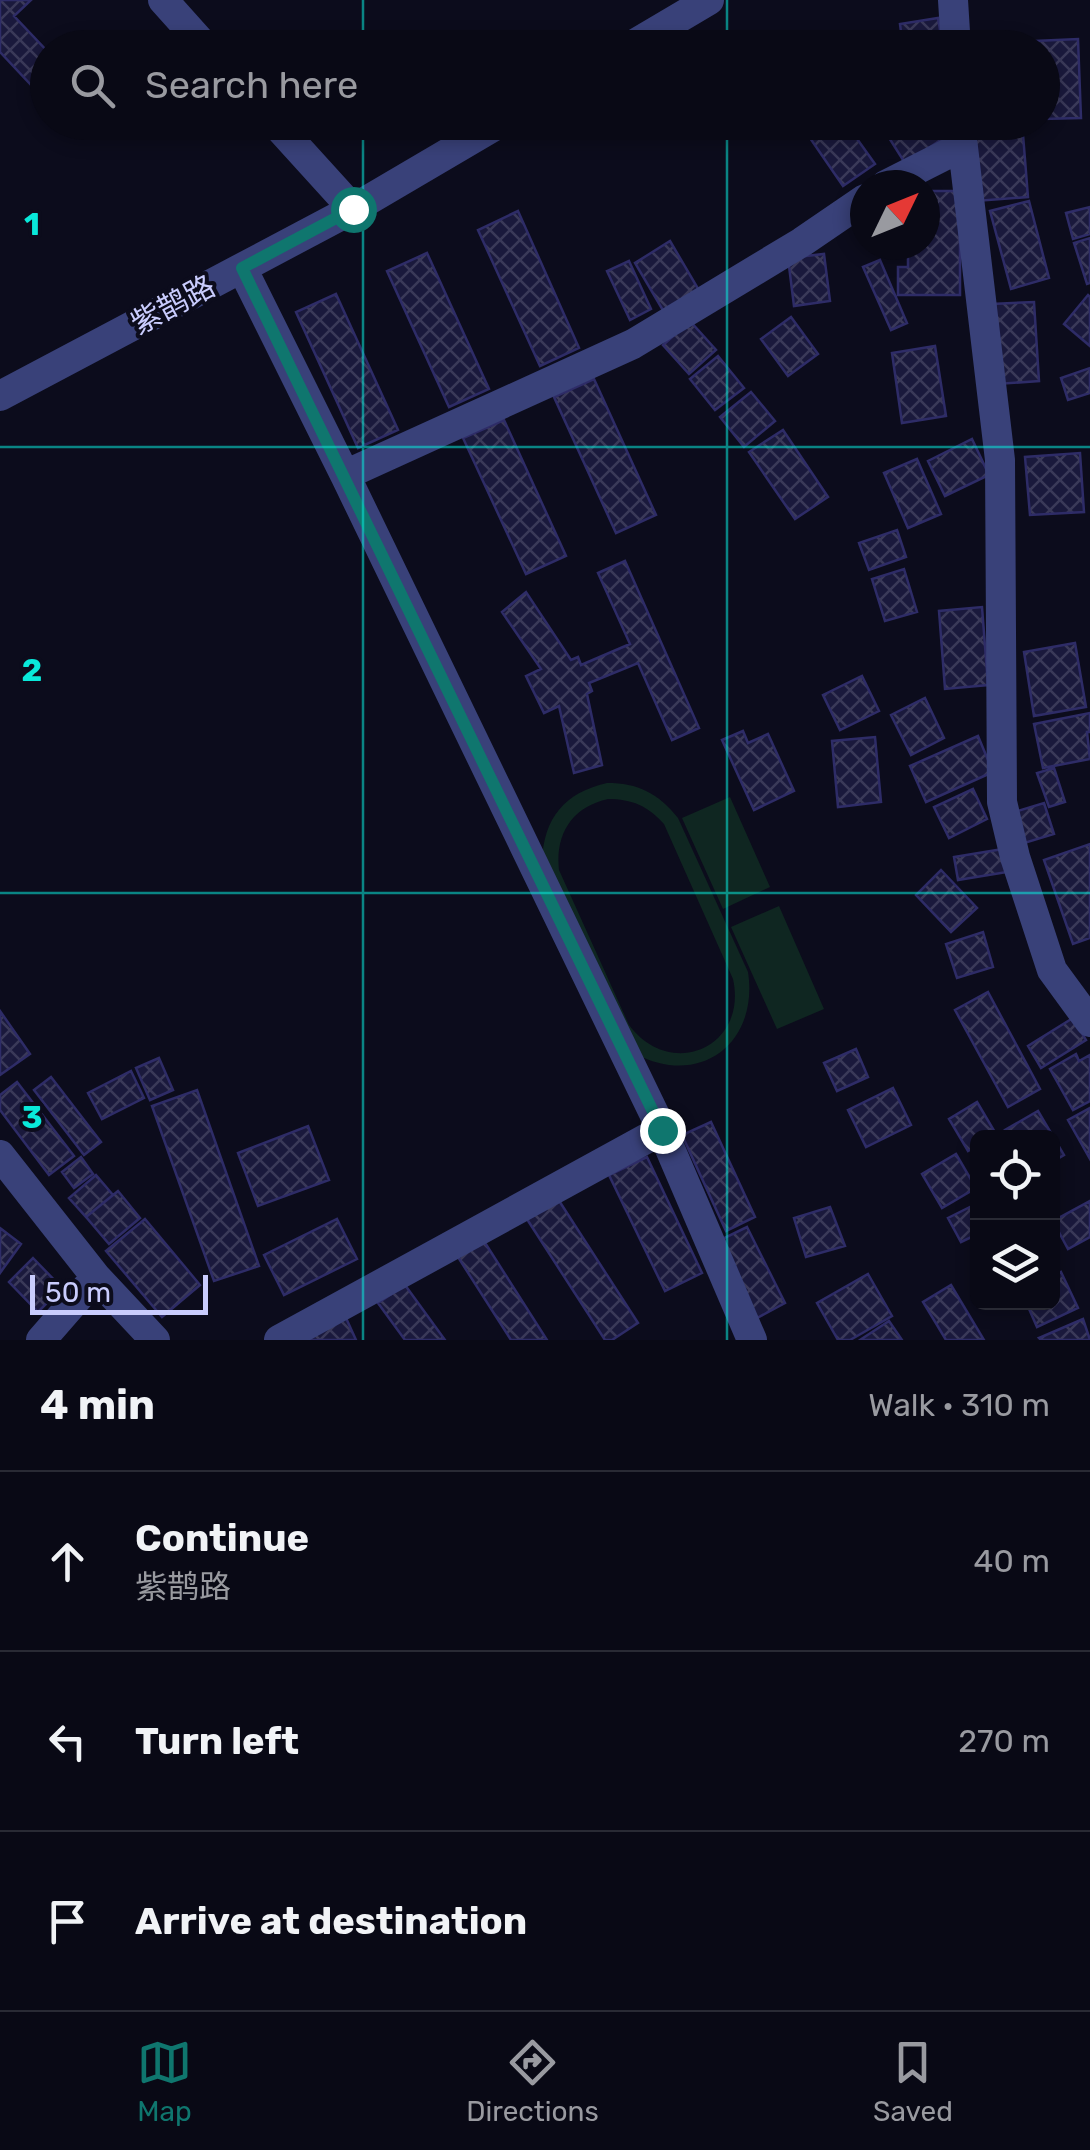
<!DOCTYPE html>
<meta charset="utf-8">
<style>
body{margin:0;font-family:Rubik,"Noto Sans SC",sans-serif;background:#171722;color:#f1f3f6}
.controls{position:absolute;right:30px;bottom:30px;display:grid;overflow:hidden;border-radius:15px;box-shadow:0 5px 15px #0003}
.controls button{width:90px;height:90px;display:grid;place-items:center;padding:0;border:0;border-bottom:2px solid #292a34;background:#090915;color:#f1f3f6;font:50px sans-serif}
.compass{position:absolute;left:850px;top:170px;width:90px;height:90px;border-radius:50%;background:#090915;box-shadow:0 5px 15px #0003;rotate:47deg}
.scale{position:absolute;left:30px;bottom:25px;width:178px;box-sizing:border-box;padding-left:10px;border:5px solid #c9ccfd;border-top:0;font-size:28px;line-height:35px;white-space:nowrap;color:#c9ccfd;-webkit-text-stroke:8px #0c0c1c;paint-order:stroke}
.stop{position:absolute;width:30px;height:30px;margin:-22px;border:8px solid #0f766e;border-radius:50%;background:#fff}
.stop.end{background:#0f766e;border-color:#fff;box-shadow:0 2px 10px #0008}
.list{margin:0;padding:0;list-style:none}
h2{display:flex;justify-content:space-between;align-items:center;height:130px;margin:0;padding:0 40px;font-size:42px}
h2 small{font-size:32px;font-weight:400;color:#999aa0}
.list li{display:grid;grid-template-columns:65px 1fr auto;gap:30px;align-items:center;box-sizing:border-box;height:180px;padding:0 40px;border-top:2px solid #292a34}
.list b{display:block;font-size:38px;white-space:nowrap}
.list p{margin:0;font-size:32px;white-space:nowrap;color:#999aa0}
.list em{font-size:32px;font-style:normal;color:#999aa0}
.icon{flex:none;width:55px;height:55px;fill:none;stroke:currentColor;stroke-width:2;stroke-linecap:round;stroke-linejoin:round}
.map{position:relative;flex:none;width:1090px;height:1340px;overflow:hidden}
.search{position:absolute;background:#090915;box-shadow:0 5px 15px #0003;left:30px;right:30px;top:30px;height:110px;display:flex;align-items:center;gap:25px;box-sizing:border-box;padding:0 35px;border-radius:55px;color:#999aa0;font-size:38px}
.sheet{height:670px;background:#090915}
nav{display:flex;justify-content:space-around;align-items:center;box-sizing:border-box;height:140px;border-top:2px solid #292a34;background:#090915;font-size:28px;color:#999aa0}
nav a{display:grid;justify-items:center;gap:5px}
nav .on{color:#0f766e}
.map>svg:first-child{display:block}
</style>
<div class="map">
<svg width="1090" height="1340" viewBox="0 0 1090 1340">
<defs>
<pattern id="building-cross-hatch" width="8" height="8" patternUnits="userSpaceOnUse" patternTransform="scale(2.5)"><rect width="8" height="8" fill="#1a193c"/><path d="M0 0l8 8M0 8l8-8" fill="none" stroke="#3a3959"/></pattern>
</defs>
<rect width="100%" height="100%" fill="#0c0c1c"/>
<path fill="#0f2621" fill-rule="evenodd" d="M607,783C638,783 658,793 678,818L748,972C759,1043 700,1088 636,1054L542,861C544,818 564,793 607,783ZM608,799C632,799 648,806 664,824L733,979C748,1047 671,1081 629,1025L559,870C555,834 572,807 608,799Z
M730,797L770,887L723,909L682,818Z
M779,906L824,1009L777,1029L731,927Z"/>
<path fill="url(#building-cross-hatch)" stroke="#2e2c67" stroke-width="2.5" d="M0,0H31L14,16L48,52V103L0,52Z
M938,18L943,48H903L900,24Z
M1003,36L1004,48H963V39Z
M1078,39L1081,118L1042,119V48H1035V41Z
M799,122H845L875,164L843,186Z
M879,122H935L944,138L905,163Z
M970,122H1022L1028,197L976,201Z
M925,191H960V295H898V267H908V245H925Z
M1029,201L1049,278L1011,289L990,211Z
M1090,207V234L1073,239L1066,213Z
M518,211L579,348L540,366L478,230Z
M1090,238V283L1087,284L1074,243Z
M670,241L700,292L664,312L635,263Z
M427,253L489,389L449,407L387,271Z
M824,254L830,301L794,306L788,258Z
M880,260L907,323L891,330L863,267Z
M629,261L651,309L630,320L607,271Z
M336,294L398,430L358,448L296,312Z
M1088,295L1090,297V346L1064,324Z
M1034,302L1039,381L997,384L992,304Z
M791,317L818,354L788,376L761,339Z
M690,321L716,350L689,374L663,345Z
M935,346L946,416L902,423L892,353Z
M718,356L744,388L715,410L690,379Z
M1090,368V393L1068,400L1061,378Z
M594,379L656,515L616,533L554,397Z
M751,392L775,421L744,447L720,417Z
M504,420L566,556L526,574L463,438Z
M783,430L828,497L795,519L749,452Z
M972,439L989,475L945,496L928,461Z
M1080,453L1084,512L1030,515L1025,457Z
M917,459L941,514L908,528L884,473Z
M897,530L906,557L869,570L859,543Z
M625,561L699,728L672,740L638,663L589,683L592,691L587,694L602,765L574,773L559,706L544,713L526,676L541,669L502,612L526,592L571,660L578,657L581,665L630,644L598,573Z
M904,569L917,612L885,621L872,579Z
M982,607L988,685L945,689L939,611Z
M1075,643L1086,707L1034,716L1024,652Z
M862,676L879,711L840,730L823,695Z
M925,698L944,738L911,755L891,715Z
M1090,713V732H1087L1090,759L1043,768L1034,724Z
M743,731L748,743L768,734L794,791L754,810L722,740Z
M978,736L993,772L926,802L910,766Z
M875,737L881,802L838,807L832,741Z
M1054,768L1065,802L1049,807L1037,773Z
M973,789L987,819L949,838L934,807Z
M1044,803L1054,834L1021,844L1011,813Z
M1090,844V938L1073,944L1044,860Z
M1003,849L1007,872L958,880L954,857Z
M941,870L977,908L951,932L916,895Z
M983,932L993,967L957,978L946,944Z
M988,992L1040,1089L1008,1107L955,1010Z
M0,1011L30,1054L0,1075Z
M1073,1018L1086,1040L1041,1068L1028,1046Z
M856,1049L868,1077L837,1091L824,1063Z
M1076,1054L1079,1061L1090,1055V1101L1073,1110L1050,1069Z
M159,1058L173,1090L150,1100L136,1068Z
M131,1071L144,1098L102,1119L88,1093Z
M51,1077L101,1142L84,1155L34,1090Z
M17,1082L74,1156L49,1175L0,1110V1095Z
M893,1088L911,1125L866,1147L848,1110Z
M197,1090L259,1266L214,1281L152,1106Z
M977,1102L996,1134L991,1138H978V1145L968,1151L949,1119Z
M1090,1108V1159L1068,1120Z
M1038,1111L1064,1155L1052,1162V1138H1010L1005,1130Z
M711,1122L755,1217L726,1231L682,1135Z
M308,1126L329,1180L258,1206L238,1153Z
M956,1154L976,1188L942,1208L922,1174Z
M81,1157L93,1174L74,1188L62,1172Z
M647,1157L702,1273L665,1291L609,1175Z
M96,1175L113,1195L86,1217L69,1198Z
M118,1191L140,1218L109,1244L86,1217Z
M556,1196L638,1323L612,1340H605L525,1216Z
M1090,1201V1237L1068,1249L1053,1221Z
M978,1203V1234L961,1242L948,1218Z
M830,1207L845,1246L806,1257L794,1218Z
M145,1219L200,1285L162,1317L106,1251Z
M337,1219L357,1259L284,1295L264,1255Z
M747,1227L785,1303L757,1318L718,1241Z
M0,1228L21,1244L0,1273Z
M482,1238L547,1340H511L456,1254Z
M33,1258L62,1288L38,1312L9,1282Z
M1061,1272L1078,1308L1037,1327L1026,1302H1052V1276Z
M868,1274L892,1316L850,1340H838L817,1303Z
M405,1285L445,1340H405L378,1303Z
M951,1285L984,1340H946L923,1302Z
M346,1318L356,1340H297Z
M1083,1319L1090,1340H1041L1039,1338Z
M889,1321L902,1340H860Z"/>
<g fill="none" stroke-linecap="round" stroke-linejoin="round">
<path stroke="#394179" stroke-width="30" d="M163,0L206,48
M953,0L956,48
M628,48L709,0
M274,122L353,209
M960,122L1000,460L1002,802L1015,857L1052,970L1090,1022
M886,185L961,147
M242,268L345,475
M0,396L353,209L501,122
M662,1130L752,1340
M0,1155L96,1277L155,1340
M41,1340L96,1277
M279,1340L662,1130L345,475L633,344L802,242L865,199"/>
</g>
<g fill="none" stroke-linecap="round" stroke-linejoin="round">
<path stroke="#0f766e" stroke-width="12" d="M353,209L242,268L662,1130"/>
</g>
<path fill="none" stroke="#09e9da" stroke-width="2.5" stroke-opacity="0.55" d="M363,0V48M727,0V48M363,122V1340M727,122V1340M0,447H1090M0,893H1090"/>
<g text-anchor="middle" stroke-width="8" stroke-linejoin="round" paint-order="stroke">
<g font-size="30" fill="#c9ccfd" stroke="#0c0c1c">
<text transform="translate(173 305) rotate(-28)" y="10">紫鹊路</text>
</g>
</g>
<g font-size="32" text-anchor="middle" font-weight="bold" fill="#09e9da" stroke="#0c0c1c" stroke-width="8" stroke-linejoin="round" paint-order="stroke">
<text x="32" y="235">1</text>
<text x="32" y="681">2</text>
<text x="32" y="1128">3</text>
</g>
</svg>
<div class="controls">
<button><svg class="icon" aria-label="locate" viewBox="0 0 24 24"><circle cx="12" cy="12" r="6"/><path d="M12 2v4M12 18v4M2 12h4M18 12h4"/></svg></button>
<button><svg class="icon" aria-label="layers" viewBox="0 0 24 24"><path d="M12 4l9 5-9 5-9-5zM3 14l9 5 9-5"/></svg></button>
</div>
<svg class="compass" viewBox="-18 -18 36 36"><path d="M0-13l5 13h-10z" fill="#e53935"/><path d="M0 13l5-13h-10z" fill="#999aa0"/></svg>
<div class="scale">50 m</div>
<div class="stop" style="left:353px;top:209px"></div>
<div class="stop end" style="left:662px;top:1130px"></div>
<div class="search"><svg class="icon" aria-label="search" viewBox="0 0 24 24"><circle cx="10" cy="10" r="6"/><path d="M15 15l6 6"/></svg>Search here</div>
</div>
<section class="sheet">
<h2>4 min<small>Walk · 310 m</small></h2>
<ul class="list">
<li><svg class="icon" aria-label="ahead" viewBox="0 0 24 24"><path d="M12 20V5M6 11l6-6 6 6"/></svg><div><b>Continue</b><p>紫鹊路</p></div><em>40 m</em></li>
<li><svg class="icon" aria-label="left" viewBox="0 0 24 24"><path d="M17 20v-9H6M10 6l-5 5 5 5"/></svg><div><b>Turn left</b></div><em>270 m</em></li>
<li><svg class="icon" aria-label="arrive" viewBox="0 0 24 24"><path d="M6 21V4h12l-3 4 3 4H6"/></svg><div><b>Arrive at destination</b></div></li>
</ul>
</section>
<nav>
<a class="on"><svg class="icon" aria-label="map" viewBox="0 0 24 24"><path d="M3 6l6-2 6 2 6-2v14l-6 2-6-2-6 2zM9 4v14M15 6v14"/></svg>Map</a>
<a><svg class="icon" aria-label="directions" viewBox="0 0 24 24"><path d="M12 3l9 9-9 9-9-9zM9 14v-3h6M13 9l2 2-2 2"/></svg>Directions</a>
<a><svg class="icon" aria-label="saved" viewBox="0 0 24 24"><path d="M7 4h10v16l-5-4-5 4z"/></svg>Saved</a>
</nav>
